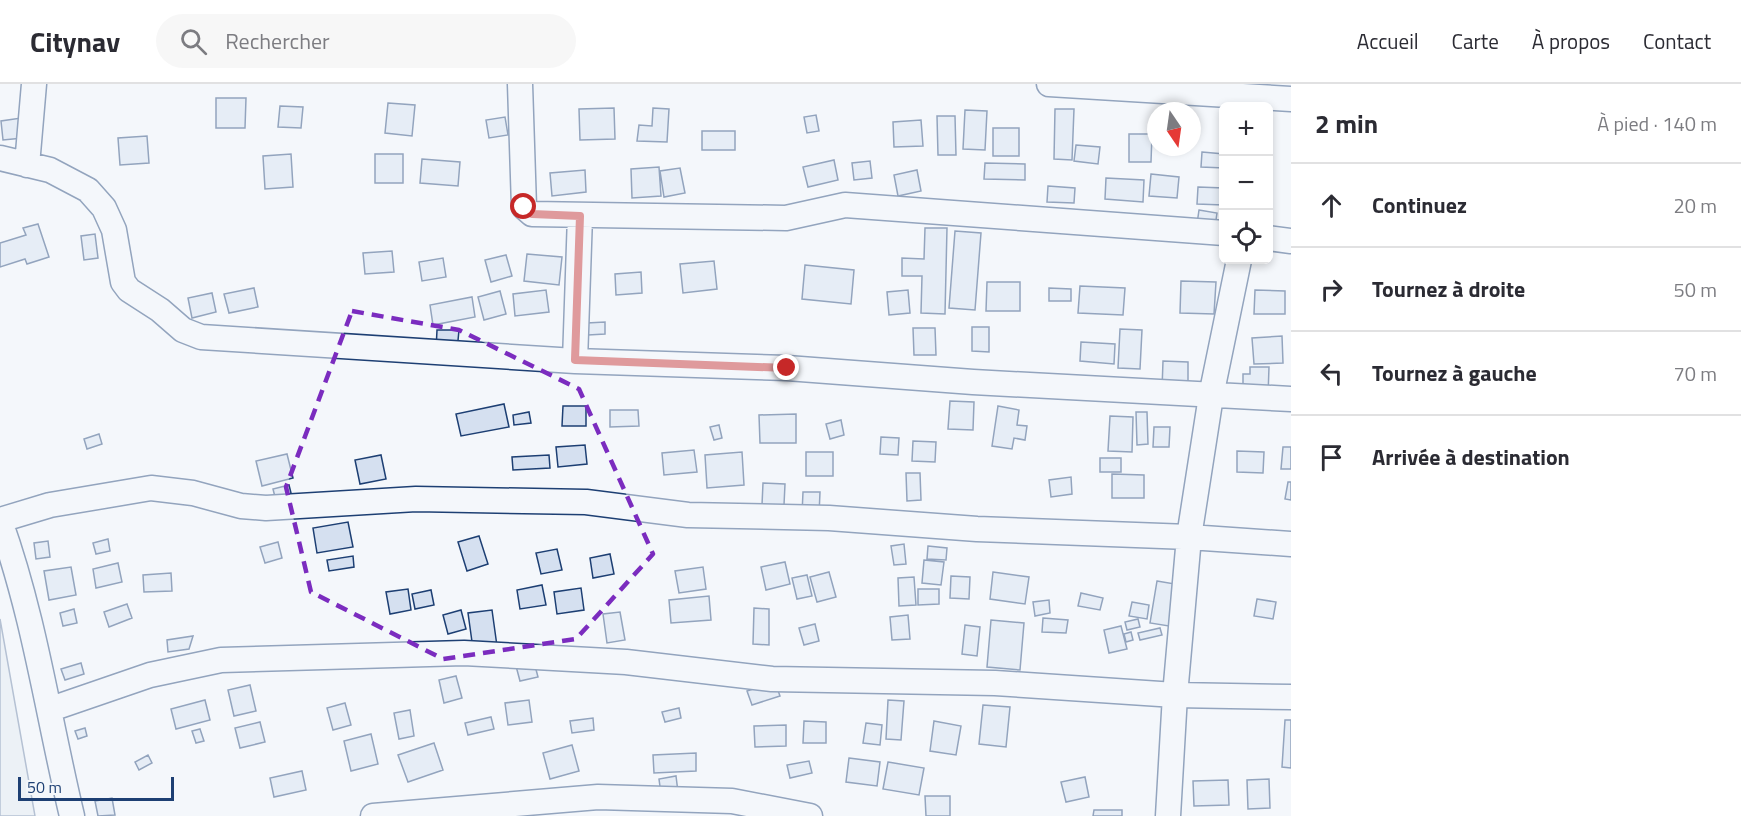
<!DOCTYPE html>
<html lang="fr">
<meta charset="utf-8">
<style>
body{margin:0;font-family:"Titillium Web",sans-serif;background:#f7f7f7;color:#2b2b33}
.controls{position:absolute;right:18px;top:18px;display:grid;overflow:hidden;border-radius:9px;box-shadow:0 3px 9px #0003}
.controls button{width:54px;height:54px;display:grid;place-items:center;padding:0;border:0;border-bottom:2px solid #e1e1e2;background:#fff;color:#2b2b33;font:30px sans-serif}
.compass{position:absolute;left:1147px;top:18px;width:54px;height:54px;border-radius:50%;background:#fff;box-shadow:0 3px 9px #0003;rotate:167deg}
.scale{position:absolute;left:18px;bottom:15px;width:156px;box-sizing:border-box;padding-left:6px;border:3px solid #1d3f73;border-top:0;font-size:16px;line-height:21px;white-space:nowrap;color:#1d3f73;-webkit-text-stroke:4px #f4f7fb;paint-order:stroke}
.stop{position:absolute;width:18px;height:18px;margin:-14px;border:4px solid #c62828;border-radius:50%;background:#fff}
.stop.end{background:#c62828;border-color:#fff;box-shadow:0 2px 6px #0008}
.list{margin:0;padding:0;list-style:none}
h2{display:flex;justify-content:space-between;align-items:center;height:78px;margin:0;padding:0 24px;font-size:26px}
h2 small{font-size:20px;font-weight:400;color:#7c7c81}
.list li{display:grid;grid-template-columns:39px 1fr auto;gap:18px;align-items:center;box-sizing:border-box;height:84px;padding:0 24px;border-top:2px solid #e1e1e2}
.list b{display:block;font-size:22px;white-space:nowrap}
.list em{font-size:20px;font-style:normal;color:#7c7c81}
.icon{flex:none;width:33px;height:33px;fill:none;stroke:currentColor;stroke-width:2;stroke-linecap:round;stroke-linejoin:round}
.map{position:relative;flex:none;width:1291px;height:732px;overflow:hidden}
header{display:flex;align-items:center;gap:36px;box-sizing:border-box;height:84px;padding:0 30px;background:#fff;border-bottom:2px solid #e1e1e2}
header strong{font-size:28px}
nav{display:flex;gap:33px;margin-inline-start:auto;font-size:21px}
.search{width:420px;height:54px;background:#f7f7f7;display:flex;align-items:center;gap:15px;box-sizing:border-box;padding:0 21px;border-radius:33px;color:#7c7c81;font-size:22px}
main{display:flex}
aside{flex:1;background:#fff}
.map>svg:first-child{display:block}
</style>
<header>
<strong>Citynav</strong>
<div class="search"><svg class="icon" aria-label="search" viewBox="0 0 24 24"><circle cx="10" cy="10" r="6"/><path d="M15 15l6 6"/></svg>Rechercher</div>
<nav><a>Accueil</a><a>Carte</a><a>À propos</a><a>Contact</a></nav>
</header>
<main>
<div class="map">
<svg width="1291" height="732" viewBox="0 0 1291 732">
<rect width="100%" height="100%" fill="#f4f7fb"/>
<path fill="#e3e9f0" stroke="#687fa3" stroke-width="1.5" d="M0,535L35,732H0Z"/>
<path fill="#d5e0f0" stroke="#1d3f73" stroke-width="1.5" d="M216,14H246L245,44H216Z
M388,19L415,21L412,52L385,49Z
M280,22L303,23L301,44L278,43Z
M614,24L615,55L580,56L579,25Z
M653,24L669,25L667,58L637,57L639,41L652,42Z
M1055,25H1074L1072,76L1054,75Z
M965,26L987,27L985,66L963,65Z
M816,31L819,47L807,49L804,33Z
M937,32H955L956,71H938Z
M505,33L508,51L489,54L486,36Z
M21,34L23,54L3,56L1,37Z
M921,36L923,62L894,63L893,38Z
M993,44H1019V72H993Z
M702,47H735V66H702Z
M1129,50H1152L1151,78H1129Z
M147,52L149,79L120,81L118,54Z
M1076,61L1100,63L1098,80L1074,77Z
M1202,68L1224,70V84L1201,83Z
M291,70L293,103L265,105L263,72Z
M375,70H403V99H375Z
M422,75L460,78L458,102L420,99Z
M834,76L838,96L808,103L803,83Z
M870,77L872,94L854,96L852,79Z
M985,79L1025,80V96L984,95Z
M659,83L661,112L632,114L631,85Z
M680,84L685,109L664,113L660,87Z
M585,86L586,108L552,112L550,89Z
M917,86L921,107L898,112L894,91Z
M1151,90L1179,93L1177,114L1149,112Z
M1106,94L1144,96L1143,118L1105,115Z
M1048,102L1075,104L1074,119L1047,118Z
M1198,103L1224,104L1223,121L1197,120Z
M1199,126L1217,129L1215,143L1197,140Z
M38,140L49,173L27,180L25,175L0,183V159L26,151L23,144Z
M925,144H947L945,230L921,229L922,192H902V174L924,175Z
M955,147L981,149L975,226L949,224Z
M95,150L98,174L84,176L81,152Z
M392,167L394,188L365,190L363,169Z
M527,170L562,173L559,201L524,197Z
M506,171L512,192L491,198L485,176Z
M443,174L446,193L422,197L419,178Z
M714,177L717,205L683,209L680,180Z
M805,181L854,186L851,220L802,215Z
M641,188L642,209L616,211L615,190Z
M1181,197L1216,198L1214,230L1180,229Z
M987,198H1020V227H986Z
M1080,202L1125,204L1123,231L1078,229Z
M254,204L258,223L229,229L224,210Z
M1049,204L1071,205V217H1049Z
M546,206L549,228L515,232L513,210Z
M908,206L910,229L889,231L887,208Z
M1255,206L1285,207V230H1254Z
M500,207L506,230L484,236L478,213Z
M212,209L216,228L192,234L188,214Z
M472,213L475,233L433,241L430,221Z
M605,238V250L588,251L587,239Z
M972,243H989V268L972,267Z
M913,244H935L936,271H914Z
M1120,245L1142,246L1140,285L1118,284Z
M437,246H459L457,267L436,266Z
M1282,252L1283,279L1254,280L1252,254Z
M1081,258L1115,260L1114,280L1080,277Z
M1163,277L1188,278V306L1162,305Z
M1250,283H1269L1268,312H1243V290H1250Z
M950,317L974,318L973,346L948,345Z
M504,320L509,343L461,352L456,330Z
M563,322H586V342H562Z
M998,322L1019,326L1017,341L1027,342L1025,356L1014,354L1012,365L992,362Z
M610,326H638L639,342L610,343Z
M529,328L531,339L514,341L513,331Z
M1136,328H1147L1148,360L1137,361Z
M796,330V359H760L759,331Z
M1110,332L1133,333L1132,368L1108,367Z
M841,336L844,351L830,355L826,340Z
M719,341L722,354L714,356L710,343Z
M1154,343H1170L1169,363H1153Z
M99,350L102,360L87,365L84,355Z
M881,353L899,354L898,371L880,370Z
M913,357L936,358L935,378L912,377Z
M585,361L587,380L558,383L556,363Z
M1283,363H1291V385H1281Z
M694,366L697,388L664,391L662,369Z
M1237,367L1264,368L1263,389L1237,388Z
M742,368L744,401L707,404L705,371Z
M806,368H833V392H806Z
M287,370L293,394L262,402L256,377Z
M381,371L386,395L360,400L355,376Z
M549,371L550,384L513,386L512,373Z
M1100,374H1121V388H1100Z
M906,389H920L921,416L907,417Z
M1112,390L1144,391V414H1112Z
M1071,393L1072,410L1051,413L1049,396Z
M1288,398H1291V416L1285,415Z
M763,399L785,400L784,421H762Z
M289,401L293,417L277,421L273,405Z
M803,408H820L819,431L802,430Z
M348,438L353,463L317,469L313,444Z
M479,452L488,480L467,487L458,458Z
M108,455L110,467L96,470L93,459Z
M48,457L50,473L36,475L34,459Z
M278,458L282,474L265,479L260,463Z
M904,460L906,480L894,481L891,462Z
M928,462L947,464L946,476L927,475Z
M557,465L562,486L541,490L536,469Z
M610,470L614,490L593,494L590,474Z
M353,472L354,483L329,487L327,476Z
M924,476L944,478L941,501L922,499Z
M785,478L790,500L766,506L761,483Z
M118,479L122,498L96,504L93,485Z
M71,483L76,511L49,516L44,487Z
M703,483L706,505L679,509L675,487Z
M829,488L836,513L817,518L810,493Z
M993,488L1029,493L1025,520L990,515Z
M171,489L172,507L144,508L143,491Z
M807,491L812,512L797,515L792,494Z
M951,492L970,493L969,515L950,514Z
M914,493L916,521L899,522L898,494Z
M1157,497L1181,501L1175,543L1150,539Z
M542,501L546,521L520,525L517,506Z
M581,504L584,526L557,530L554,508Z
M408,505L411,526L390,530L386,508Z
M918,505H939V520L918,521Z
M431,506L434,521L415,525L412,510Z
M1081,509L1103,514L1100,526L1078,522Z
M709,512L711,536L671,539L669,516Z
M1257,515L1276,518L1273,535L1254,532Z
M1049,516L1050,529L1035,532L1033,518Z
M1132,518L1149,521L1147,535L1129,532Z
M127,520L132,534L109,543L104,528Z
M754,524L769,525V561L753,560Z
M74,525L77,539L63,542L60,529Z
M461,526L466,545L448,550L443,531Z
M492,526L497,562L473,565L468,529Z
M620,528L625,556L607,559L603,530Z
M908,531L910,555L892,556L890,533Z
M1043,534L1068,536L1066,549L1042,548Z
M1138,535L1140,543L1127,546L1125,538Z
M991,536L1024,539L1020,586L987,583Z
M815,540L819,557L804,561L799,544Z
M965,541L980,543L977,572L962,570Z
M1121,542L1127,565L1109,569L1104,546Z
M1160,544L1162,551L1140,556L1138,549Z
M1131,548L1133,556L1126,558L1124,550Z
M193,552L189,565L168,568L167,556Z
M534,578L538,593L520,597L516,582Z
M81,579L84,590L65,596L61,585Z
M456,592L462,614L444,619L439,596Z
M775,598L780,612L752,621L747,607Z
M250,601L256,627L234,632L228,606Z
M205,616L210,636L176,645L171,625Z
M529,616L532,638L508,641L505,619Z
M888,616L904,617L901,656L886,655Z
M345,619L351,641L333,646L327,624Z
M983,621L1010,623L1006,663L979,660Z
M679,624L681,634L665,638L662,628Z
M410,626L414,652L399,655L394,629Z
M491,633L494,645L468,651L465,639Z
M593,634L594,646L572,649L570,637Z
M1285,636H1291V684L1282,683Z
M804,637L826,638V659H803Z
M934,637L961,642L956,671L930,667Z
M260,638L265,658L240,664L235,644Z
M866,639L882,641L880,661L863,659Z
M786,641V662L755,663L754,642Z
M85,644L87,652L78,655L75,647Z
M200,645L204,657L196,659L192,647Z
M371,650L378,680L351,687L344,657Z
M434,659L443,686L408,698L398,671Z
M572,661L579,687L550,695L543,669Z
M696,669V687L654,689L653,671Z
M148,671L152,679L139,686L135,678Z
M849,674L880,678L877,702L846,698Z
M809,677L812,689L790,694L787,681Z
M888,678L924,684L919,711L883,705Z
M302,687L306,706L274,713L270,694Z
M676,692L678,708L661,710L659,695Z
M1085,693L1089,713L1066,718L1061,698Z
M1269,695L1270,724L1248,725L1247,696Z
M1228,696L1229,721L1194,722L1193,697Z
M925,712H950V732H926Z
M112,714L115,731L98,732L95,717Z
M1094,726H1122V732H1093Z"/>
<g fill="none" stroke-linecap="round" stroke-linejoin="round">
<defs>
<path id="minor" d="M520,0L524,123L532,130L786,134L845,121L1224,149
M1049,0L1291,15
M0,74L50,86L88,106L104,124L114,146L123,198L129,206L160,226L183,246L201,253L575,277L787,284L973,298L1291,315
M27,81L34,0
M1268,154L1291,157
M575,277L580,132
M0,436L50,421L151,404L193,409L241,422L266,424L416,415L586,418L688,431L829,434L977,445L1189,453L1291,460
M0,437C35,535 48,632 72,732
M51,625L150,591L221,576L464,569L626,578L772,595L995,599L1175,611L1291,613
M373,732L598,713L732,717L810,732
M1168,732L1175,611L1189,453L1211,312L1239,176"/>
</defs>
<use href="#minor" stroke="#1d3f73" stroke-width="27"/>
<use href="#minor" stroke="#f4f7fb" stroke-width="24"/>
</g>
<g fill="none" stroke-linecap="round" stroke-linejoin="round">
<path stroke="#c62828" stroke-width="8" d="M524,123L532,130L580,132L575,276L787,284"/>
</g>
<path d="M0 0H1291V732H0ZM352,227L459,246L579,305L653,470L576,555L443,575L311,508L286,403Z" fill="#f4f7fb" fill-opacity=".55" fill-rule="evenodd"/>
<path fill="none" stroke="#7b2cbf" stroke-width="4.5" stroke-dasharray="12 8" stroke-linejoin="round" d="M352,227L459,246L579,305L653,470L576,555L443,575L311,508L286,403Z"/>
</svg>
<div class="controls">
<button>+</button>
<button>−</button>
<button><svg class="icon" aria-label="locate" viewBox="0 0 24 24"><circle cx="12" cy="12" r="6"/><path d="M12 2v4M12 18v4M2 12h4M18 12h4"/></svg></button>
</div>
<svg class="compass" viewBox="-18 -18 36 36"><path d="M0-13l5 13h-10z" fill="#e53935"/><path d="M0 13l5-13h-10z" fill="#7c7c81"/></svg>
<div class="scale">50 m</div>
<div class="stop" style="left:524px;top:123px"></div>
<div class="stop end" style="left:787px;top:284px"></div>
</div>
<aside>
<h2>2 min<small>À pied · 140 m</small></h2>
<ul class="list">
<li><svg class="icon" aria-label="ahead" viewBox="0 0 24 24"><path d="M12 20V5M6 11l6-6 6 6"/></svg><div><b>Continuez</b></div><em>20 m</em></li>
<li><svg class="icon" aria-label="right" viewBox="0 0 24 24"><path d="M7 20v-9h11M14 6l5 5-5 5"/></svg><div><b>Tournez à droite</b></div><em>50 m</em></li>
<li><svg class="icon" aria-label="left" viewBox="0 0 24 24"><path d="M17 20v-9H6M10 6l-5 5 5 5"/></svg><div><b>Tournez à gauche</b></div><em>70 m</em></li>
<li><svg class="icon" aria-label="arrive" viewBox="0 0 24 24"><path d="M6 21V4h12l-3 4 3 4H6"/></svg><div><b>Arrivée à destination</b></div></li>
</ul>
</aside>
</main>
